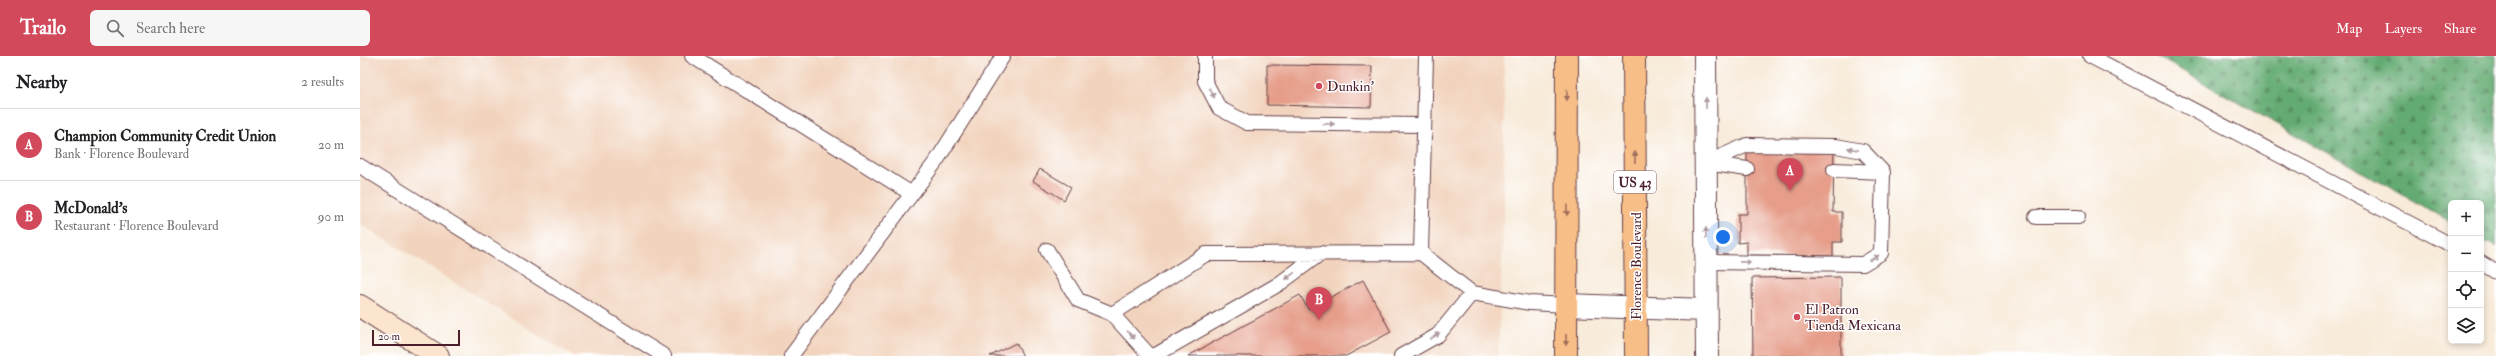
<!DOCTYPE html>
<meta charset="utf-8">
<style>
body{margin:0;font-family:"IM FELL Double Pica",serif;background:#f6f6f6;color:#202124}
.controls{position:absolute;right:12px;bottom:12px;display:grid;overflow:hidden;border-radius:6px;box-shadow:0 2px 6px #0003}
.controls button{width:36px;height:36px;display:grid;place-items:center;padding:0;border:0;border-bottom:1px solid #e0e0e0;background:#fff;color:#202124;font:20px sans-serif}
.scale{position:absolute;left:12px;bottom:10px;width:88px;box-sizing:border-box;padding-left:4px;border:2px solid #4a1f2b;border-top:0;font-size:11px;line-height:14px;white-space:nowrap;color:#4a1f2b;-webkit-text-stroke:3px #fff;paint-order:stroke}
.you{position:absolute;left:1363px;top:181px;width:14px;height:14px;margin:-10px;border:3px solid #fff;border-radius:50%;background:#1a73e8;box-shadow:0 0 0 6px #1a73e833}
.badge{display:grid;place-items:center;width:26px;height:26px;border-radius:50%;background:#d1495b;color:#fff;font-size:13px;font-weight:700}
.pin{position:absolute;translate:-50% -33px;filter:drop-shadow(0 1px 2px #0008)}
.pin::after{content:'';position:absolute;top:21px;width:14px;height:12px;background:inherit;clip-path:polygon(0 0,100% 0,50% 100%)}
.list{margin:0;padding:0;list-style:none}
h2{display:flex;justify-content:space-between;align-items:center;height:52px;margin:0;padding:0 16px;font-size:17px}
h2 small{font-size:13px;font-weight:400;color:#757577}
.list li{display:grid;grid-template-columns:26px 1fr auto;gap:12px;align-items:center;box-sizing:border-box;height:72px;padding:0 16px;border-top:1px solid #e0e0e0}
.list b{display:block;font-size:15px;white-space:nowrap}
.list p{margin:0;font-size:13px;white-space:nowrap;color:#757577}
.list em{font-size:13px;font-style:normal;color:#757577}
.icon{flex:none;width:22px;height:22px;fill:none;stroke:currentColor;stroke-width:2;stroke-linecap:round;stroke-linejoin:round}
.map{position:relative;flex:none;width:2136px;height:300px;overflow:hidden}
header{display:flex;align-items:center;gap:24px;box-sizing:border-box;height:56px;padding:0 20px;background:#d1495b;color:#fff}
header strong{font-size:19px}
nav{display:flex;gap:22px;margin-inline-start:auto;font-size:14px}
.search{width:280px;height:36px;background:#f6f6f6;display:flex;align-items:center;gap:10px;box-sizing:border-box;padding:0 14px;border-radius:6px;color:#757577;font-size:15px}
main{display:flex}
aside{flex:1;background:#fff}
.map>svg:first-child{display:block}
</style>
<header>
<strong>Trailo</strong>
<div class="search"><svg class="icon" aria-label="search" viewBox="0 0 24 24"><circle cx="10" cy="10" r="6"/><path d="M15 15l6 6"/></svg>Search here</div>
<nav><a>Map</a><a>Layers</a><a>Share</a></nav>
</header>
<main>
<aside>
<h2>Nearby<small>2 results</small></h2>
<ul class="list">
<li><span class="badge">A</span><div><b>Champion Community Credit Union</b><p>Bank · Florence Boulevard</p></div><em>20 m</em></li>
<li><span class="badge">B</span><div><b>McDonald's</b><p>Restaurant · Florence Boulevard</p></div><em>90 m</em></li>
</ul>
</aside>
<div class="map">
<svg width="2136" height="300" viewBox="0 0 2136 300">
<defs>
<pattern id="forest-firs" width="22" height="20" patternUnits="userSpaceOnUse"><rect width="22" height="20" fill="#63ab72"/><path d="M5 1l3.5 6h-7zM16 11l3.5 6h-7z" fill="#548b5e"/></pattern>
</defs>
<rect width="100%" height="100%" fill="#fff"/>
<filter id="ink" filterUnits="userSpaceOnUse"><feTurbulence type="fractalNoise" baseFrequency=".025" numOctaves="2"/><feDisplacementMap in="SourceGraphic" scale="8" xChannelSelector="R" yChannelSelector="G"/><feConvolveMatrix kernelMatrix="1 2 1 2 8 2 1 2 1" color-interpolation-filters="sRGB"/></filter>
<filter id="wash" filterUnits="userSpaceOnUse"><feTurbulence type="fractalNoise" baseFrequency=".012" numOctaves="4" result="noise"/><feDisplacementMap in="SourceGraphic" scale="16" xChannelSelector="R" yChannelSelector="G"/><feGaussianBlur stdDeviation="0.9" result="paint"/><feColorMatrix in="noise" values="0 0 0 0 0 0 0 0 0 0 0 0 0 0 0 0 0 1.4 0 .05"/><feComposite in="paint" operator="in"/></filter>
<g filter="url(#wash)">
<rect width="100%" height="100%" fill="#f8ebda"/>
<path fill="#f2d4be" d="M0,0H1144V158L1138,300H213L0,168Z"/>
<path fill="url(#forest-firs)" stroke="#56654e" d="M1796,0H2136V191L2121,183V147H2091V166Z"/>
<g id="blocks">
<path fill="#e69e8a" d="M907,9L1012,10L1011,51L907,49Z
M1387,93L1474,94L1473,156H1482V186H1473V200L1387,199V186L1378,187V158H1387Z
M680,113L711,131L704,144L673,125Z
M1481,221V300H1393L1392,222Z
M1003,224L1031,276L986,300H828L940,239L948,253Z
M656,287L663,300H630Z"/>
</g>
</g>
<g filter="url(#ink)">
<use href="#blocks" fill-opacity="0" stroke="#643e45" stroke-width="1"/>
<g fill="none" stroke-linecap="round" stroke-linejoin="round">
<defs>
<path id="lane" d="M332,0L552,138
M845,0V25L859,52L887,67L1063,69
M1066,0L1061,197L1112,237L1170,247L1206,249
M1730,0L2091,189
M1346,107L1387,89L1476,90L1503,95L1523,116L1521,197L1503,208L1346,206
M1346,107L1387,113
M0,110L304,300
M1474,114L1523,116
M1676,161H1718
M687,194L718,244L752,258L846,198L1061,197
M2121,207L2136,216
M752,258L790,300
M431,300L577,104L643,0
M794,300L919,228L961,197
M1041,300L1078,279L1112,237"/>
<path id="street" d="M1345,0L1347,300
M1206,249L1346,254"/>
<path id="secondary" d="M0,250L78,300"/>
<path id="highway" d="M1274,0L1276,300
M1206,300L1207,0"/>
</defs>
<use href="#lane" stroke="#643e45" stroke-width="16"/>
<use href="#street" stroke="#643e45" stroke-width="24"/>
<use href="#secondary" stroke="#643e45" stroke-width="24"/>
<use href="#highway" stroke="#643e45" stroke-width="24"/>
<use href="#lane" stroke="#fff" stroke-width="14"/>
<use href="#street" stroke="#fff" stroke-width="22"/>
<use href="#secondary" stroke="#fce5cf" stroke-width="22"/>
<use href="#highway" stroke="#f7be88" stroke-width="22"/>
</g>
<defs><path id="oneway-solid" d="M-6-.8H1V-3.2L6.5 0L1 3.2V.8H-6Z"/></defs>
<g fill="#ae9aa0">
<use href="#oneway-solid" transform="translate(852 37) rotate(63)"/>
<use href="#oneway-solid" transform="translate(1346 47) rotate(-90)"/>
<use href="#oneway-solid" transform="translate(969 68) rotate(1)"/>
<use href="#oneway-solid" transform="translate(1493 93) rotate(-169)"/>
<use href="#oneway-solid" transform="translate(1346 177) rotate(-90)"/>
<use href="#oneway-solid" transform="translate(1514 202) rotate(-29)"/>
<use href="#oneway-solid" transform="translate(1385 206) rotate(1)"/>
<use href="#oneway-solid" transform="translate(930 220) rotate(143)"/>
<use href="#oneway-solid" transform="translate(771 279) rotate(48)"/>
<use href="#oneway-solid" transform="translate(1075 280) rotate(-35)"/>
</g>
<g fill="#a06e5a">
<use href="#oneway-solid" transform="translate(1207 39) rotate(90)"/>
<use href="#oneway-solid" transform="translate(1275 101) rotate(-90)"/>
<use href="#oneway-solid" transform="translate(1207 154) rotate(90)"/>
<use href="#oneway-solid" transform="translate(1206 284) rotate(90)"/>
</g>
</g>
<g fill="#d1495b" stroke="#fff" stroke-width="1.5">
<circle cx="959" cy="30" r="4"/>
<circle cx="1437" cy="261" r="4"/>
</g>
<g text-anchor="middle" stroke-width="3" stroke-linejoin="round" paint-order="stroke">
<rect fill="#fff" stroke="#80626b" stroke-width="1" x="1254" y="115" width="42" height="22" rx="3"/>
<g font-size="13" font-weight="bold" fill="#4a1f2b">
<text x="1275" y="131">US 43</text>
</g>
<g font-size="14" fill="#4a1f2b" stroke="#fff" text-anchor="start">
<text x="967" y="35">Dunkin'</text>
<text x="1445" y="258">El Patron<tspan x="1445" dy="16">Tienda Mexicana</tspan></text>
</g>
<g font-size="14" fill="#4a1f2b" stroke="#fff">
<text transform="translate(1276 210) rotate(-90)" y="5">Florence Boulevard</text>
</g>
</g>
</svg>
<div class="controls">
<button>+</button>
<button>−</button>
<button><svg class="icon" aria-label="locate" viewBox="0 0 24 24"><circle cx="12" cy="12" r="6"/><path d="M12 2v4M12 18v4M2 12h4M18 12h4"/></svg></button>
<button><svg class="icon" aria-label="layers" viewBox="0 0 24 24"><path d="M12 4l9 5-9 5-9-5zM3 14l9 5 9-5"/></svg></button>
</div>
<div class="scale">20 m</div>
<div class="you"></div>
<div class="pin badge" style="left:1430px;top:135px">A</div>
<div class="pin badge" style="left:959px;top:264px">B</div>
</div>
</main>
